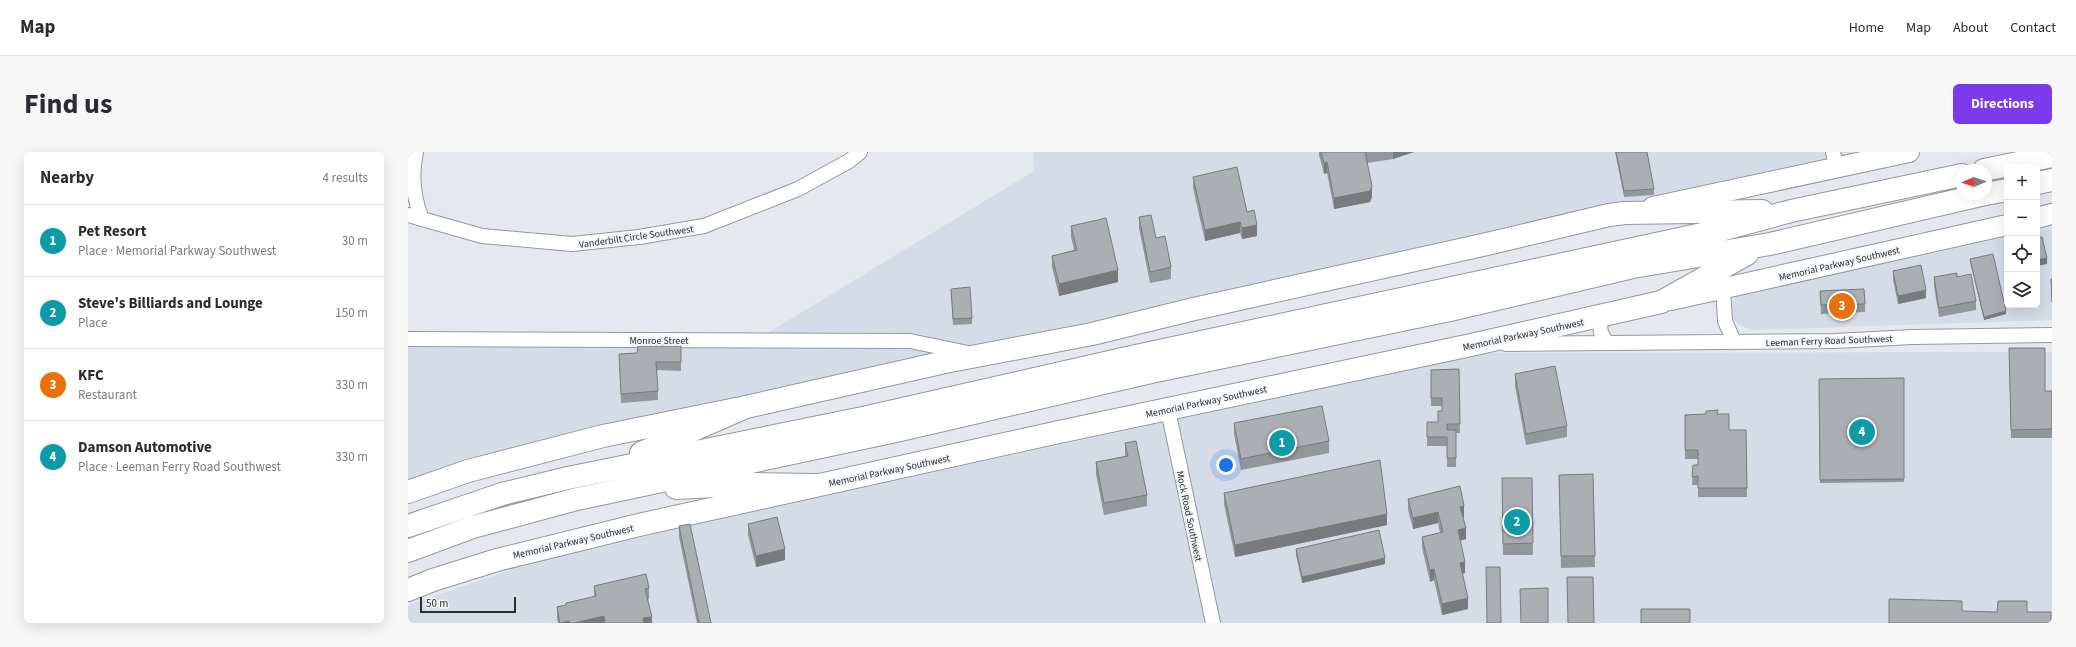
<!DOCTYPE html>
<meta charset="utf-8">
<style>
body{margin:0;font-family:"Source Sans 3",sans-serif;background:#f7f7f7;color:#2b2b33}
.controls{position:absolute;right:12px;top:12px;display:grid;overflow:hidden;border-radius:6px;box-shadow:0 4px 16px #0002}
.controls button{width:36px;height:36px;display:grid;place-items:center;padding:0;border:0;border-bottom:1px solid #e1e1e2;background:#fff;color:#2b2b33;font:20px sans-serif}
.compass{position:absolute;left:1548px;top:12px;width:36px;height:36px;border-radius:50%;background:#fff;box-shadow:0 4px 16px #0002;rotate:268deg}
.scale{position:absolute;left:12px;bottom:10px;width:96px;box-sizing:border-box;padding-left:4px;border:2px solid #2d2e30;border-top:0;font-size:11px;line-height:14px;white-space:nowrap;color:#2d2e30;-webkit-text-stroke:3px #f2f6fb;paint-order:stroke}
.you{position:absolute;left:818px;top:313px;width:14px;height:14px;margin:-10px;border:3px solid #fff;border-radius:50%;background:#1a73e8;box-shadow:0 0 0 6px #1a73e833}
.badge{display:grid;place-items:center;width:26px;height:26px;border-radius:50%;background:#7c3aed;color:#fff;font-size:13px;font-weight:700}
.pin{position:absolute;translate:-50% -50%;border:2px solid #fff;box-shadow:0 1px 4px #0006}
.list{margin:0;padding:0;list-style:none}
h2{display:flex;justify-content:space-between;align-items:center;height:52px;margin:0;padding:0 16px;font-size:17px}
h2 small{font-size:13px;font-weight:400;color:#7c7c81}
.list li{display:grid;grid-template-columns:26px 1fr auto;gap:12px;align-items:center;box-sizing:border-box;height:72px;padding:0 16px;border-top:1px solid #e1e1e2}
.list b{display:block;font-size:15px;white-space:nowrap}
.list p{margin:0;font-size:13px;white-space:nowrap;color:#7c7c81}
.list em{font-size:13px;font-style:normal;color:#7c7c81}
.icon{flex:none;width:22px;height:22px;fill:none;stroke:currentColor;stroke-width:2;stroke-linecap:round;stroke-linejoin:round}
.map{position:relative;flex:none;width:1644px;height:471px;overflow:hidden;border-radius:6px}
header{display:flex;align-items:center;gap:24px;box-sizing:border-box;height:56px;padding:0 20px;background:#fff;border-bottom:1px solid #e1e1e2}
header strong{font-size:19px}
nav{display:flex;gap:22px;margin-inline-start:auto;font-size:14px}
.intro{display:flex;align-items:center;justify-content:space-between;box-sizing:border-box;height:96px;padding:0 24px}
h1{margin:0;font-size:28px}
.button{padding:10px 18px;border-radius:6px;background:#7c3aed;color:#fff;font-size:14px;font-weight:700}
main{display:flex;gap:24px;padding:0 24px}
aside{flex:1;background:#fff;border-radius:6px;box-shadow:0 4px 16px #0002}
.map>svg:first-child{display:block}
</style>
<header>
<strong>Map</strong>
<nav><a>Home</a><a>Map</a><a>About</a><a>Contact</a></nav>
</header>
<div class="intro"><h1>Find us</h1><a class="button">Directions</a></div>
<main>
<aside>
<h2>Nearby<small>4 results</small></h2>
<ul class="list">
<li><span class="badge" style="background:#0f9aa8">1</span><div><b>Pet Resort</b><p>Place · Memorial Parkway Southwest</p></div><em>30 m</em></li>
<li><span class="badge" style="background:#0f9aa8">2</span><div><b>Steve's Billiards and Lounge</b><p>Place</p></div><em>150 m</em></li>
<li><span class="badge" style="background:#e8710a">3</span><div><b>KFC</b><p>Restaurant</p></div><em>330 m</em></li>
<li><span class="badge" style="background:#0f9aa8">4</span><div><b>Damson Automotive</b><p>Place · Leeman Ferry Road Southwest</p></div><em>330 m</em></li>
</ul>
</aside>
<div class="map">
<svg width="1644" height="471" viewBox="0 0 1644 471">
<rect width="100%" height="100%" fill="#e5e8ee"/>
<path fill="#d5dce8" d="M625,0H1460L0,331V193L335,196L626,19Z
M1644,76V168L1344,178L1331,173L1325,167L1323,158L1324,150L1329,144L1335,141L1599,85V153H1629V79Z
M1644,200V471H0V453L106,417L310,366L744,273L1064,201Z"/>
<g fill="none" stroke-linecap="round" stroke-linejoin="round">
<defs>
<path id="street" d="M8,0C3,23 5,45 14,67
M1425,0L1428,15
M0,63L74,84L164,92L231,85L296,74L390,37L441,9L452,0
M1315,137L1317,169L1326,190
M1191,165L1193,181L1198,190
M0,187L502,189L560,201
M1098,192L1426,189L1505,185L1644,183
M760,258L805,471"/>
<path id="secondary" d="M1245,55L1501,0
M1629,66L1644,62
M1263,148L1599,73"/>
<path id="primary" d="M0,340L60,319L195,284L338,255L537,210L684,182L786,157L1079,92L1201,63L1217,61
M0,438L25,428L89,408L235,372L651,280L1063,193L1253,150"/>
<path id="highway" d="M1576,18L1644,4
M1629,31L1644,28
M1578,42L1599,38
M1217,61L1354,59
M1253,150L1339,102
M233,301L338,255
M268,336L345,332L409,333
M0,374L94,342L160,326L455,266L719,206L1313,78L1383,59L1554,23
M0,399L65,375L169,347L488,279L743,220L1042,158L1225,115L1362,92L1577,42"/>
</defs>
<use href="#street" stroke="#95989d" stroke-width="16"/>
<use href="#secondary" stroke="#95989d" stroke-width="22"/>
<use href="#primary" stroke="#95989d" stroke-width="24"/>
<use href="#highway" stroke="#95989d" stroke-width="24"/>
<use href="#street" stroke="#fff" stroke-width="14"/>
<use href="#secondary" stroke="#fff" stroke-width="20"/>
<use href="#primary" stroke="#fff" stroke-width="22"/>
<use href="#highway" stroke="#fff" stroke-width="22"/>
</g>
<path fill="#93969a" d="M911,0H1006L985,7L959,11L964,45L962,50L926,57L919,21L916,22L911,3Z
M1207,0H1239L1246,37V43L1216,45Z
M785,25L839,60L849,84L834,87L832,81L797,89L785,36Z
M731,65L748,86L763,115V127L742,131L731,76Z
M663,74L710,130L651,144L644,115V104L666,98L663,85Z
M1562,107L1598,162L1576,168L1562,110Z
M1485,119L1518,146L1490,152L1485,128Z
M1526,125H1549L1568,149V158L1531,165L1526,134Z
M543,137L564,166V172L545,173Z
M1412,139L1457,152V160L1413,162Z
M273,194V219L249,218L250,248L213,251L211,202L229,201Z
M1601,196L1637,239H1644V286H1603Z
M1051,217L1052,281H1048V315H1039V294H1019V270H1030L1034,259V254H1023V218Z
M1107,222L1159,274V285L1118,293L1107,234Z
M1496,226V330L1412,331L1411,227Z
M1309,262L1321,278H1338L1339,345H1290V333H1284L1285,313H1290V307H1277V263Z
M826,271L921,289V301L833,318L826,282Z
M717,291L739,343V354L696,363L688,322V310L717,304Z
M1185,322L1187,415L1153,416L1151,323Z
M1094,326H1124L1125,403H1095Z
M816,341L979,373L827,405L816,352Z
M1000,347L1056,365H1055L1058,387L1052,389L1057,421L1054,422L1060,457L1034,463L1026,428L1022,430L1014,396V385L1032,381L1030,371L1005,377L1000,358Z
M340,372L377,408L348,415L340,383Z
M271,374L303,471H289L271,385Z
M888,397L977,412L894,431L888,403Z
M186,434L241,436V447L239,448L244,471H150L149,467V455L186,445Z"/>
<path fill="#787a7d" d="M985,0H1006L985,7Z
M919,10V21L916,22V11Z
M964,34V45L962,50L926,57V46Z
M832,70V81L797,89V78Z
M849,73V84L834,87V76Z
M1639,106V112L1629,114V108Z
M710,118V130L651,144V132Z
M1518,138V146L1490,152V144Z
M1598,159V162L1576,168V165Z
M1056,354V365L1052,366V355Z
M1030,360V371L1005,377V366Z
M979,362V373L827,405V393Z
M1058,376V387L1050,389V378Z
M377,397V408L348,415V404Z
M977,406V412L894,431V425Z
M1057,410V421L1052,422V411Z
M1026,417V428L1022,430V418Z
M1060,446V457L1034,463V452Z
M196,464V471H166Z
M244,465V471H235V466Z
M161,469V471H152Z"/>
<path fill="#abaeb3" stroke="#787a7d" d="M913,0H959H957L964,34L962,39L926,46L919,10L916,11Z
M1208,0H1239L1246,37L1216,39Z
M829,15L839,60L846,58L849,73L834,76L832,70L797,78L785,25Z
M743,63L748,86L757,84L763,115L742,120L731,65Z
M698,66L710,118L651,132L644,104L669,98L663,74Z
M1634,85L1639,106L1629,108V86Z
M1585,102L1598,159L1576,165L1562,107Z
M1513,113L1518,138L1490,144L1485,119Z
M1549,121V125L1563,122L1568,149L1531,156L1526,125Z
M1643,127H1644V150Z
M562,135L564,166L545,167L543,137Z
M1456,137L1457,152L1413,153L1412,139Z
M230,194H273V210H248L250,239L213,242L211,202L229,201Z
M1601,196H1637V239H1644V277L1603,278Z
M1147,214L1159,274L1118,282L1107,222Z
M1051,217L1052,272H1039V278H1048V306H1039V285H1019V270H1030V259H1034V246H1023V218Z
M1496,226V327L1412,328L1411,227Z
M914,254L921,289L833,307L826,271Z
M1310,258L1309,262H1321V278H1338L1339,336H1290V324L1284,325L1285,313H1290V298H1277V263L1298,262V259Z
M728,289L739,343L696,351L688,310L720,304L717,291Z
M972,308L979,362L827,393L816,341Z
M1185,322L1187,404H1153L1151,323Z
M1094,326H1124L1125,391L1095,392Z
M1052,334L1056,354L1052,355L1058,376L1050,378L1057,410L1052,411L1060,446L1034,452L1026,417L1022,418L1014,385L1035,380L1030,360L1005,366L1000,347Z
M369,365L377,397L348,404L340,372Z
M282,372L303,471H291L271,374Z
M971,378L977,406L894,425L888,397Z
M1078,415H1092L1093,471H1079Z
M238,422L241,436L237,437L244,465L235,466L236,471H197L196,464L166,471H162L161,469L152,471L149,455L158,453V451L188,444L186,434Z
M1159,425H1185L1186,471H1160Z
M1140,436V471H1113L1112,437Z
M1481,447L1554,449V459L1589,460L1590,449H1619V460H1643V471H1481Z
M1233,457H1282V471H1233Z"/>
<g text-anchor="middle" stroke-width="4" stroke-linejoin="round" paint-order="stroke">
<g font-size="10" fill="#2d2e30" stroke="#f2f6fb">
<text transform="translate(228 84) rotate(-8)" y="4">Vanderbilt Circle Southwest</text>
<text transform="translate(1431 111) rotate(-13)" y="4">Memorial Parkway Southwest</text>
<text transform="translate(1115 182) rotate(-12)" y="4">Memorial Parkway Southwest</text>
<text x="251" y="192">Monroe Street</text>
<text transform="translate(1421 188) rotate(-2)" y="4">Leeman Ferry Road Southwest</text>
<text transform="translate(798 249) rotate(-12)" y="4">Memorial Parkway Southwest</text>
<text transform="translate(481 318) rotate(-12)" y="4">Memorial Parkway Southwest</text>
<text transform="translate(782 364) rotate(78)" y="4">Mock Road Southwest</text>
<text transform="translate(165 389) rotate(-13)" y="4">Memorial Parkway Southwest</text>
</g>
</g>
</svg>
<div class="controls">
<button>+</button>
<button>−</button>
<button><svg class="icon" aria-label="locate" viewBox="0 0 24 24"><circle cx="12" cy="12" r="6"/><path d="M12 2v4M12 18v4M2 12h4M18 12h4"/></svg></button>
<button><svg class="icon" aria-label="layers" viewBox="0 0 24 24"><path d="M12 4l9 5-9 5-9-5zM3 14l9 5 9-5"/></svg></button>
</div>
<svg class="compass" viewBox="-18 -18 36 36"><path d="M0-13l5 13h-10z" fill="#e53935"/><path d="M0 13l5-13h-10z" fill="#7c7c81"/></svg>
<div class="scale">50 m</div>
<div class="you"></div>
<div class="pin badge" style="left:874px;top:291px;background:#0f9aa8">1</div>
<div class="pin badge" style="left:1109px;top:370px;background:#0f9aa8">2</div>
<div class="pin badge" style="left:1434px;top:154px;background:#e8710a">3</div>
<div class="pin badge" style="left:1454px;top:280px;background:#0f9aa8">4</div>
</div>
</main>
